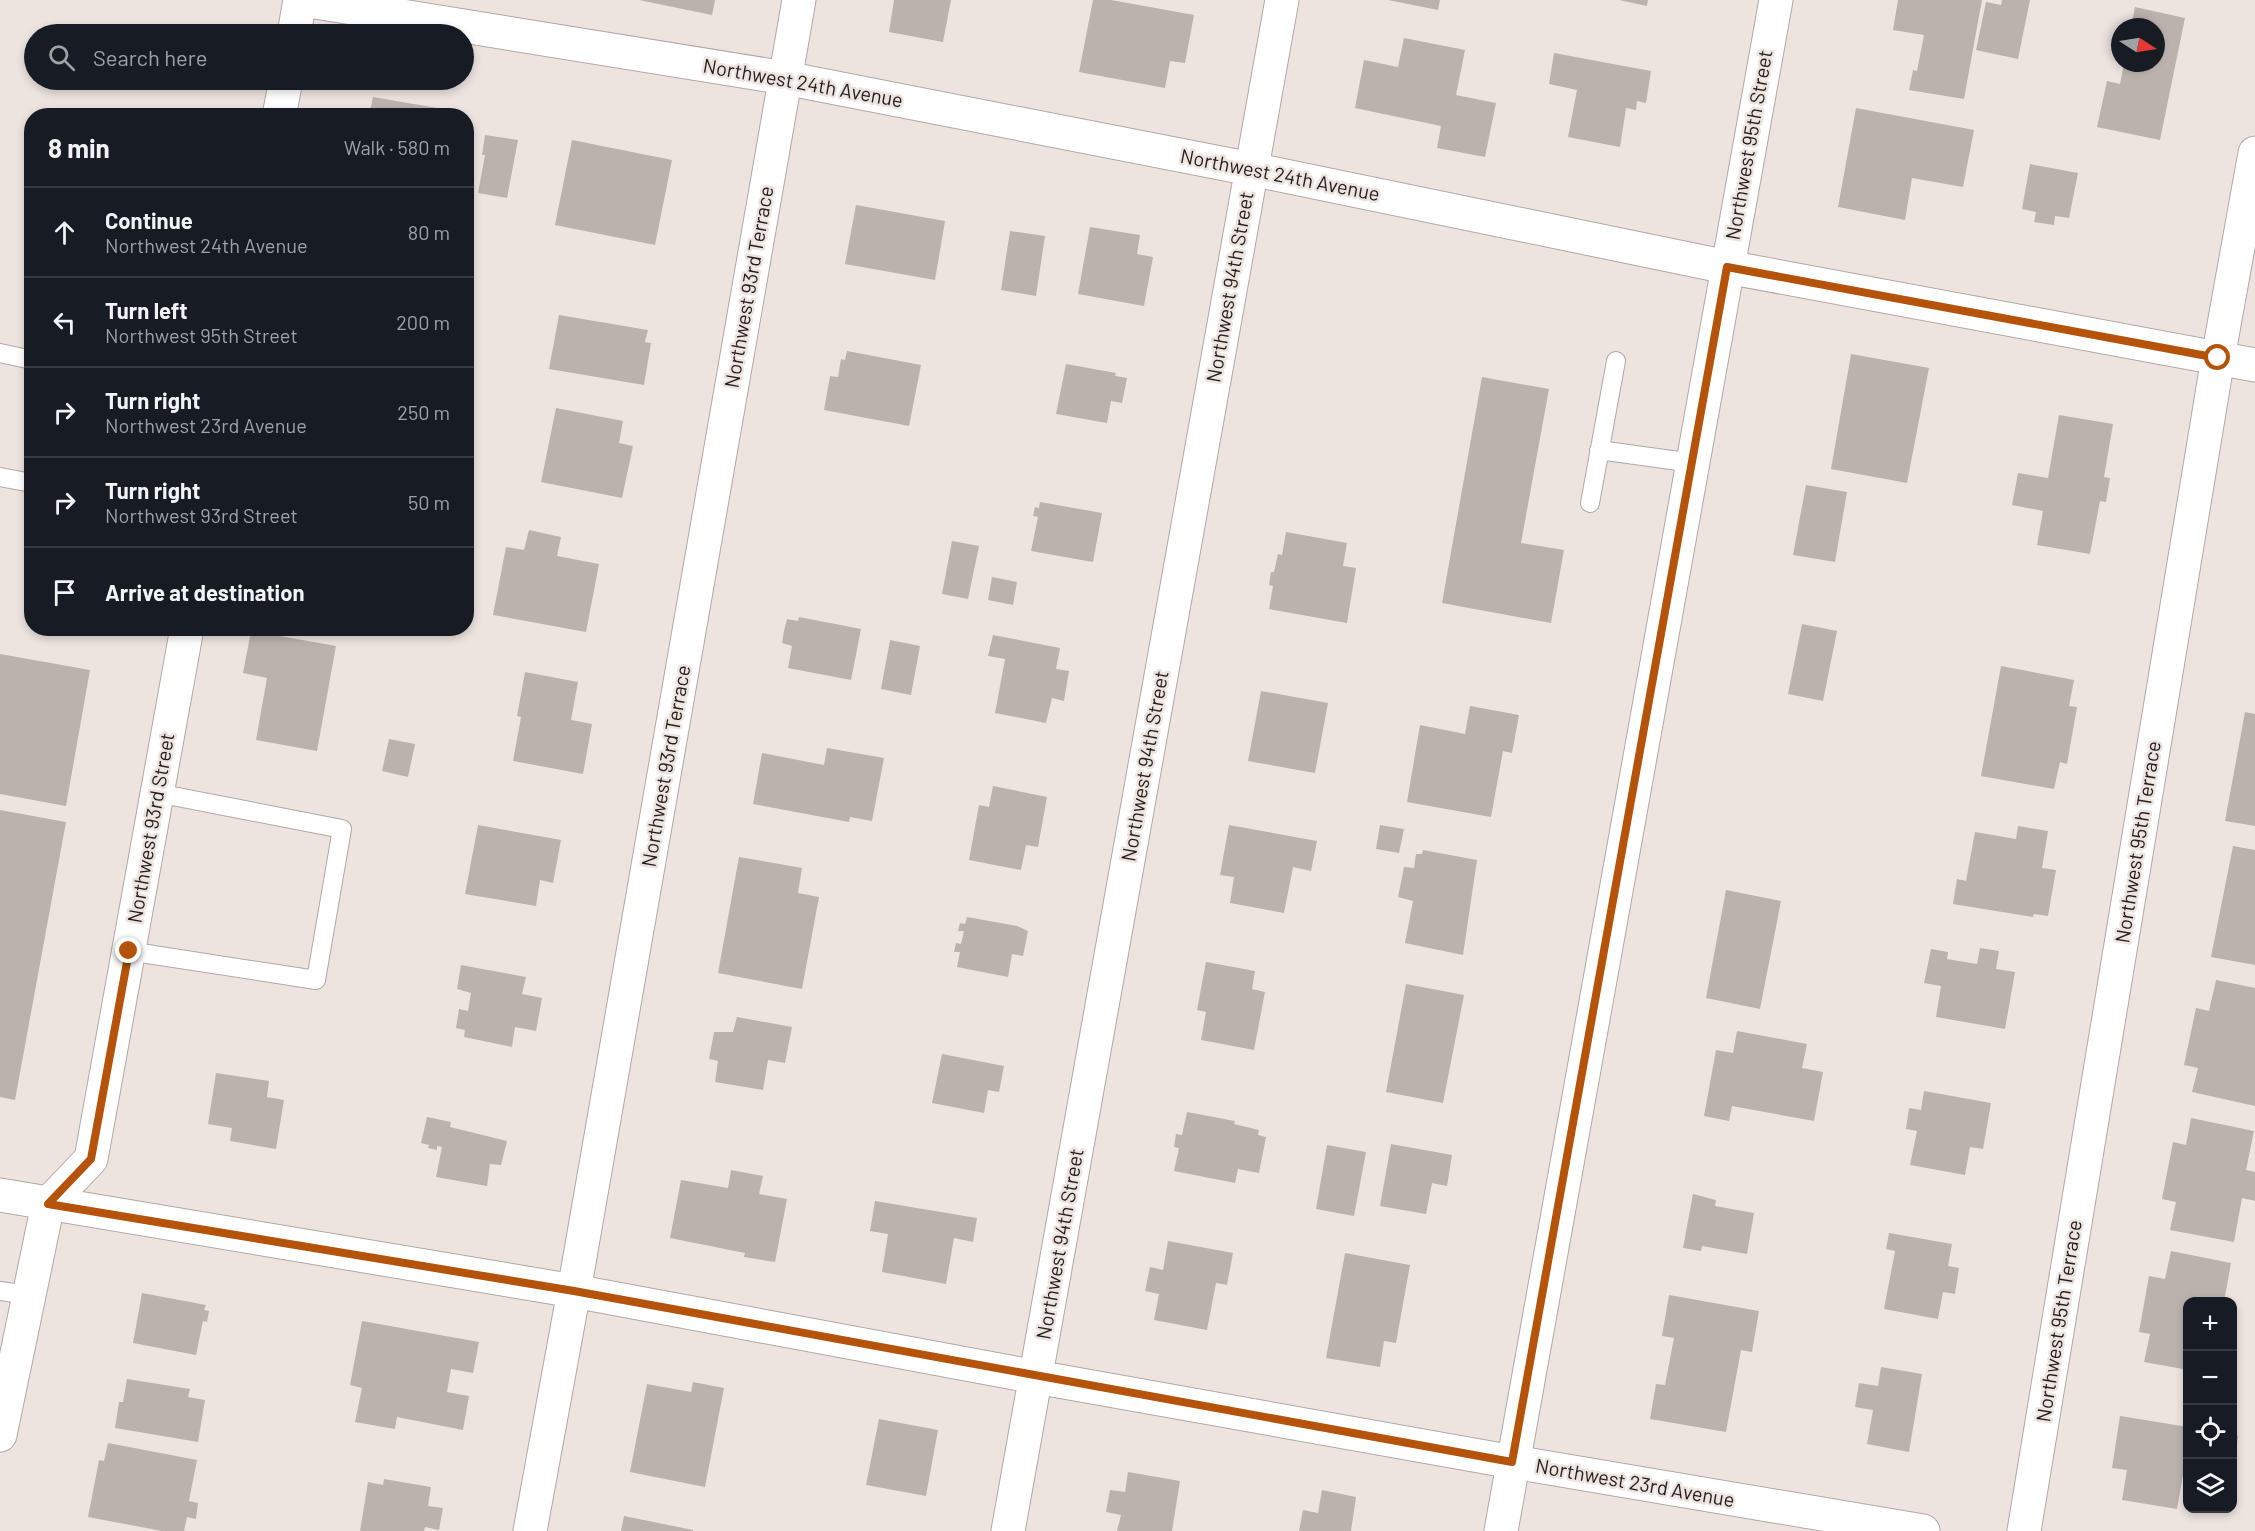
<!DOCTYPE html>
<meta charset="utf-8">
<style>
body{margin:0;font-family:Barlow,sans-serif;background:#20242c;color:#f1f3f6}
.controls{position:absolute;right:18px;bottom:18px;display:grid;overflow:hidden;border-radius:12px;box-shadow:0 3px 9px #0003}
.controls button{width:54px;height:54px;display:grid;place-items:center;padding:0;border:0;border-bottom:2px solid #363941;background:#171b24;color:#f1f3f6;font:30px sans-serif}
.compass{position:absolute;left:2111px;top:18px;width:54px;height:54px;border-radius:50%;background:#171b24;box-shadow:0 3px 9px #0003;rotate:102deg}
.stop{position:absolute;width:18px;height:18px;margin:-14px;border:4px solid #b45309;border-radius:50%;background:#fff}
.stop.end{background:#b45309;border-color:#fff;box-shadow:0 2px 6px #0008}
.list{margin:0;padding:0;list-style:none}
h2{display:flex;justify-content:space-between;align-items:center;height:78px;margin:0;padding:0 24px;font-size:26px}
h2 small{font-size:20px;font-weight:400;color:#9ea1a6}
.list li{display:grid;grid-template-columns:39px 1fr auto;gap:18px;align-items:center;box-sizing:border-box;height:90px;padding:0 24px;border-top:2px solid #363941}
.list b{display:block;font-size:22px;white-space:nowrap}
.list p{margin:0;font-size:20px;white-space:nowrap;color:#9ea1a6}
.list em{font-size:20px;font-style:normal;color:#9ea1a6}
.icon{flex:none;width:33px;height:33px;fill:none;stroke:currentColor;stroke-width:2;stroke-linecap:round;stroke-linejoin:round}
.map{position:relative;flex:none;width:2255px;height:1531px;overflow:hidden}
.search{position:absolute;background:#171b24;box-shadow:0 3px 9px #0003;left:24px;top:24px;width:450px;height:66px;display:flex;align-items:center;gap:15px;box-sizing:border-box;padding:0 21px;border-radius:33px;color:#9ea1a6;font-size:22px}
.panel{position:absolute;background:#171b24;box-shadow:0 3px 9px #0003;left:24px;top:108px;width:450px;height:528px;border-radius:24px}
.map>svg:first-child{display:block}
</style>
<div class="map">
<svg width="2255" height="1531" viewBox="0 0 2255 1531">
<rect width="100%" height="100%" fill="#ede4e0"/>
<path fill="#bbb2ae" d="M639,0H715L712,15Z
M894,0H951L943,42L889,32Z
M1093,0H1111L1194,15L1185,63L1170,61L1165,88L1079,72Z
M1388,0H1440L1438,10Z
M1619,0H1648L1647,6Z
M1898,0H1982L1964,99L1909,90L1913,70L1917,71L1924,35L1893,30Z
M2002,0H2030L2018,59L1976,50L1986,2L2001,5Z
M2135,7L2185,18L2160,140L2097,127L2107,81L2120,84L2124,63H2156V27H2131Z
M1404,38L1465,50L1456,95L1496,103L1485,157L1437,148L1441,126L1355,108L1364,60L1398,67Z
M1554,53L1651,71L1646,103L1637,101L1636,110L1626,108L1620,147L1568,137L1577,90L1549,84Z
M373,97L449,110L448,116H369Z
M1856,108L1974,130L1963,187L1912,178L1905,220L1838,207Z
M485,135L518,140L507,198L478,193L485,155H482Z
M572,140L672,160L655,245L555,225Z
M2030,164L2078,173L2069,218L2055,216L2054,225L2034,222L2036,212L2022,209Z
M856,205L945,221L935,280L845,264Z
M1090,227L1140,235L1137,254L1153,257L1144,306L1078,294Z
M1010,231L1045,236L1036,296L1001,290Z
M559,315L648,330L645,342L651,343L644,385L549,369Z
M847,351L921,365L909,426L824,410L830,376L838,377L841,359L845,360Z
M1851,354L1929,368L1907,483L1831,469Z
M1066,364L1116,373L1115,376L1127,378L1122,403L1111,401L1107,423L1056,414Z
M1482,377L1549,389L1521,543L1564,550L1551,623L1442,603Z
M556,408L623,421L619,443L633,446L622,498L541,482Z
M2059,415L2113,424L2104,477L2110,478L2106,502L2100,501L2090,554L2037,545L2043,511L2012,505L2018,473L2048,478Z
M1806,485L1847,492L1835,562L1793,555Z
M1040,502L1102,513L1093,562L1031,551L1038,517L1033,516L1035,507L1039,508Z
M529,530L561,537L557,556L599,564L586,632L493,615L506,547L524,550Z
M1286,532L1347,543L1343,566L1356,568L1347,623L1269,609L1273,586L1269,585L1271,572H1274L1278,554L1282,555Z
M952,541L979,546L968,599L942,594Z
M992,577L1017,582L1013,605L988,600Z
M799,617L861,629L851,680L788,668L792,646L782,643L784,631L787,619L798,621Z
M1802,624L1837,631L1823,701L1788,694Z
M251,631L336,646L317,751L256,740L267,678L243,673Z
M993,635L1060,648L1056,669L1069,671L1064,701L1052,698L1046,723L995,713L1005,659L988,656Z
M890,640L920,646L911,695L881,689Z
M0,654L90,670L66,806L0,794Z
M2001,666L2074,680L2069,706L2077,707L2067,764L2060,762L2054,789L1981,776Z
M525,672L578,682L571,720L592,724L583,774L513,761L521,717L517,716Z
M1261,691L1328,703L1315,773L1248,761Z
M1470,706L1519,715L1512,753L1503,751L1491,817L1407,802L1420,725L1465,734Z
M2245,712L2255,714V826L2225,821Z
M389,739L415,744L408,777L382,771Z
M827,748L884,758L872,821L850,817L849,822L753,804L762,753L824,765Z
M993,786L1047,797L1038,847L1026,845L1021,870L969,860L979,805L989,807Z
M0,810L66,822L15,1100L0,1097Z
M478,825L561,840L553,883L540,880L536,906L465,894Z
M1229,825L1317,841L1311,871L1293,867L1284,913L1230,903L1234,877L1220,875Z
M1380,825L1404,829L1399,853L1376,849Z
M2018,826L2048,831L2042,868L2056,870L2048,916L2034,914L2033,917L1953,904L1957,879L1966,881L1975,832L2016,839Z
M2233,846L2255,850V965L2211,957Z
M1423,850L1477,860L1463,955L1405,943L1413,901L1398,897L1404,867L1414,868L1416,854H1422Z
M739,857L802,868L798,893L819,897L802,989L718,973Z
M1726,890L1781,901L1760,1009L1706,998Z
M967,917L1017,926L1028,931L1023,956L1012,954L1008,977L957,967L960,952H954L956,943L961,944L964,931H958L960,923L965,924Z
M1980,948L1999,951L1996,969L2015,972L2005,1029L1936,1017L1941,986L1924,983L1931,949L1948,952L1947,959L1977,964Z
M1206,962L1255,971L1252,989L1265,992L1254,1050L1201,1040L1206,1012L1197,1010Z
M461,965L526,977L522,994L542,998L536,1031L515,1027L512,1047L464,1037L465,1030L456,1028L459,1009L468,1011L471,993L457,989Z
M2216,980L2255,988V1106L2192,1092L2198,1068L2184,1065L2196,1008L2209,1011Z
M1406,984L1464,995L1443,1103L1386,1092Z
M737,1017L792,1027L785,1063L768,1060L763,1090L715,1082L718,1061L709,1059L714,1032H733Z
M1737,1031L1807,1044L1802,1068L1823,1072L1814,1121L1732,1106L1729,1121L1704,1116L1716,1050L1733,1053Z
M942,1054L1004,1066L999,1092L988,1090L984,1113L932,1103Z
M216,1073L269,1081L267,1097L284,1100L276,1149L230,1141L232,1128L208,1124Z
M1924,1091L1991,1103L1983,1149L1970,1147L1965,1175L1910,1165L1917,1131L1906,1129L1909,1108L1921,1110Z
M1187,1112L1235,1121L1234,1124L1259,1130L1258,1135L1266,1137L1259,1173L1238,1169L1235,1183L1174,1171L1179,1148L1174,1147L1176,1134L1182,1135Z
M427,1117L451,1122L450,1127L507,1141L501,1165L490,1164L487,1186L436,1177L442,1147L437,1146V1150L428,1148L429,1145L421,1143Z
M2191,1118L2254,1131L2246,1170L2255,1172V1201L2242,1198L2234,1242L2170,1230L2176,1202L2162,1199L2173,1142L2186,1145Z
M1391,1144L1452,1155L1447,1186L1432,1183L1426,1214L1380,1206Z
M1327,1145L1366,1152L1354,1216L1316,1209Z
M731,1170L763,1176L759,1194L787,1199L775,1262L744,1257L745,1253L670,1238L681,1180L728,1188Z
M1693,1194L1716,1200L1715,1206L1754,1213L1747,1254L1702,1246L1701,1251L1683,1248Z
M875,1201L977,1218L973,1242L954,1238L946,1284L882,1272L888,1234L870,1231Z
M1889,1233L1952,1244L1948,1266L1959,1268L1955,1294L1943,1292L1938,1319L1884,1309L1895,1251L1886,1249Z
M1168,1241L1233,1253L1227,1285L1216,1283L1207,1330L1154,1320L1159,1294L1145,1291L1150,1267L1163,1270Z
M2171,1251L2231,1263L2224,1302H2188V1370L2144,1362L2150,1334L2139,1332L2149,1276L2165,1279Z
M1345,1253L1410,1265L1396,1343L1384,1341L1380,1367L1326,1358Z
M142,1293L206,1305L204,1310L209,1311L208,1317L207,1322L203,1321L196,1355L133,1343Z
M1669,1295L1759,1311L1752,1352L1741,1350L1726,1432L1650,1419L1656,1384L1665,1385L1674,1338L1662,1336Z
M362,1321L479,1342L473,1373L451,1369L447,1392L469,1396L463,1430L397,1417L395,1429L355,1422L362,1388L350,1385Z
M1881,1367L1922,1374L1909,1452L1867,1444L1873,1410L1855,1407L1859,1383L1878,1386Z
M127,1379L190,1389L188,1397L205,1400L198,1442L115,1428L119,1402H123Z
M693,1382L724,1388L705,1487L630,1472L647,1384L691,1392Z
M2120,1416L2188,1427V1469H2184L2177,1509L2122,1500L2127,1470L2112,1468Z
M879,1419L938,1430L926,1496L866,1485Z
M2232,1435L2238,1436L2234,1465H2232Z
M108,1443L197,1460L189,1501L198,1503L196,1519L187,1517L184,1531H162L88,1517L99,1460L104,1461Z
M1128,1472L1180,1481L1172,1531H1117L1121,1515L1106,1512L1110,1490L1125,1492Z
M384,1479L431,1487L428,1506L443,1508L439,1530L425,1527L424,1531H360L368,1482L383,1485Z
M1322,1490L1356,1497L1351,1531H1299L1303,1510L1318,1513Z
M624,1516L693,1530V1531H621Z"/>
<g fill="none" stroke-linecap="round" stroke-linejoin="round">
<defs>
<path id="lane" d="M0,353L32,360
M1599,450L1693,463
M0,477L32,483
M1590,503L1616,361
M128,951L316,980L342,829L157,793
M0,1291L29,1295"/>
<path id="street" d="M303,0L785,78L1251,169L1727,267L2255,365
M294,34L300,0
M279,116L286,80
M0,1195L574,1291L1036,1377L1513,1462L1923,1531
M0,1435L48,1204L91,1159L187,628
M530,1531L574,1291L799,0
M1008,1531L1282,0
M2024,1531L2218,358L2255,153"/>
<path id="secondary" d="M1501,1531L1776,0"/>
</defs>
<use href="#lane" stroke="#b1a8a4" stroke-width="20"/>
<use href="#street" stroke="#b1a8a4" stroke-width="35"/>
<use href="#secondary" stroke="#b1a8a4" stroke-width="35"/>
<use href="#lane" stroke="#fff" stroke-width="18"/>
<use href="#street" stroke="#fff" stroke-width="33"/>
<use href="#secondary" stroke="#fff" stroke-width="33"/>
</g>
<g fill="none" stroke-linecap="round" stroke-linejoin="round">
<path stroke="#b45309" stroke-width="8" d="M129,951L91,1159L48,1204L574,1291L1512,1462L1727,267L2218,358"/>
</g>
<g text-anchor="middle" stroke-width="5" stroke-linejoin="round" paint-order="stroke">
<g font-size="20" fill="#221e1d" stroke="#ede4e0">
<text transform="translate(803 83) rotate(10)" y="7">Northwest 24th Avenue</text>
<text transform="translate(1749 145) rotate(-80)" y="7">Northwest 95th Street</text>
<text transform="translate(1280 175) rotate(11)" y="7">Northwest 24th Avenue</text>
<text transform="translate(749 287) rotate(-80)" y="7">Northwest 93rd Terrace</text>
<text transform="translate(1230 287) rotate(-80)" y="7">Northwest 94th Street</text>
<text transform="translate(666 766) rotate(-80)" y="7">Northwest 93rd Terrace</text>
<text transform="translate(1145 766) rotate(-80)" y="7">Northwest 94th Street</text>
<text transform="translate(151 828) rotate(-80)" y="7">Northwest 93rd Street</text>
<text transform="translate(2138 842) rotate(-81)" y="7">Northwest 95th Terrace</text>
<text transform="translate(1060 1244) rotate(-80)" y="7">Northwest 94th Street</text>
<text transform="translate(2059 1321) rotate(-81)" y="7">Northwest 95th Terrace</text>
<text transform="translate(1635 1483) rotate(10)" y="7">Northwest 23rd Avenue</text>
</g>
</g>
</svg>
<div class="controls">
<button>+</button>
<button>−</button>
<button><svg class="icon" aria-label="locate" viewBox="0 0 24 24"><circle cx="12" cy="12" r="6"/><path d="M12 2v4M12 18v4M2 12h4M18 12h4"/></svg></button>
<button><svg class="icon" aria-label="layers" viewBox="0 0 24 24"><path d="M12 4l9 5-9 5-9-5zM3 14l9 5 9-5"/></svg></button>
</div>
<svg class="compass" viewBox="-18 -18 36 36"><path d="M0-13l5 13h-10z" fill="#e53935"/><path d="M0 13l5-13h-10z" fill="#9ea1a6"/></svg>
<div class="stop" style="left:2218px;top:358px"></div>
<div class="stop end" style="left:129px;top:951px"></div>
<div class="search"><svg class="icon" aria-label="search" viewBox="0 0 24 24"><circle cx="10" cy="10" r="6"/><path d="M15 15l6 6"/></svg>Search here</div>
<section class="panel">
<h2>8 min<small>Walk · 580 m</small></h2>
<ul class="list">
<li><svg class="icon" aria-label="ahead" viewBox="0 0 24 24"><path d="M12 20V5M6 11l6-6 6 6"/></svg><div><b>Continue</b><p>Northwest 24th Avenue</p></div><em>80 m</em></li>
<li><svg class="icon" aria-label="left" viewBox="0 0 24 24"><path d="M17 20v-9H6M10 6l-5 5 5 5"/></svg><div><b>Turn left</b><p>Northwest 95th Street</p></div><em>200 m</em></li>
<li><svg class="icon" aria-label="right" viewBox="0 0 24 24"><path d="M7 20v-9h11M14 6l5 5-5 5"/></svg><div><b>Turn right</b><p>Northwest 23rd Avenue</p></div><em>250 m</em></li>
<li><svg class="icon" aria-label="right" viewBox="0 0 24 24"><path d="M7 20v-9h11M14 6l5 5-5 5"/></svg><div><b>Turn right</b><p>Northwest 93rd Street</p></div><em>50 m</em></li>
<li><svg class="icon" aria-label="arrive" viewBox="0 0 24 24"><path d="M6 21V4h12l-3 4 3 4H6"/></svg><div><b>Arrive at destination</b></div></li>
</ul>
</section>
</div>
